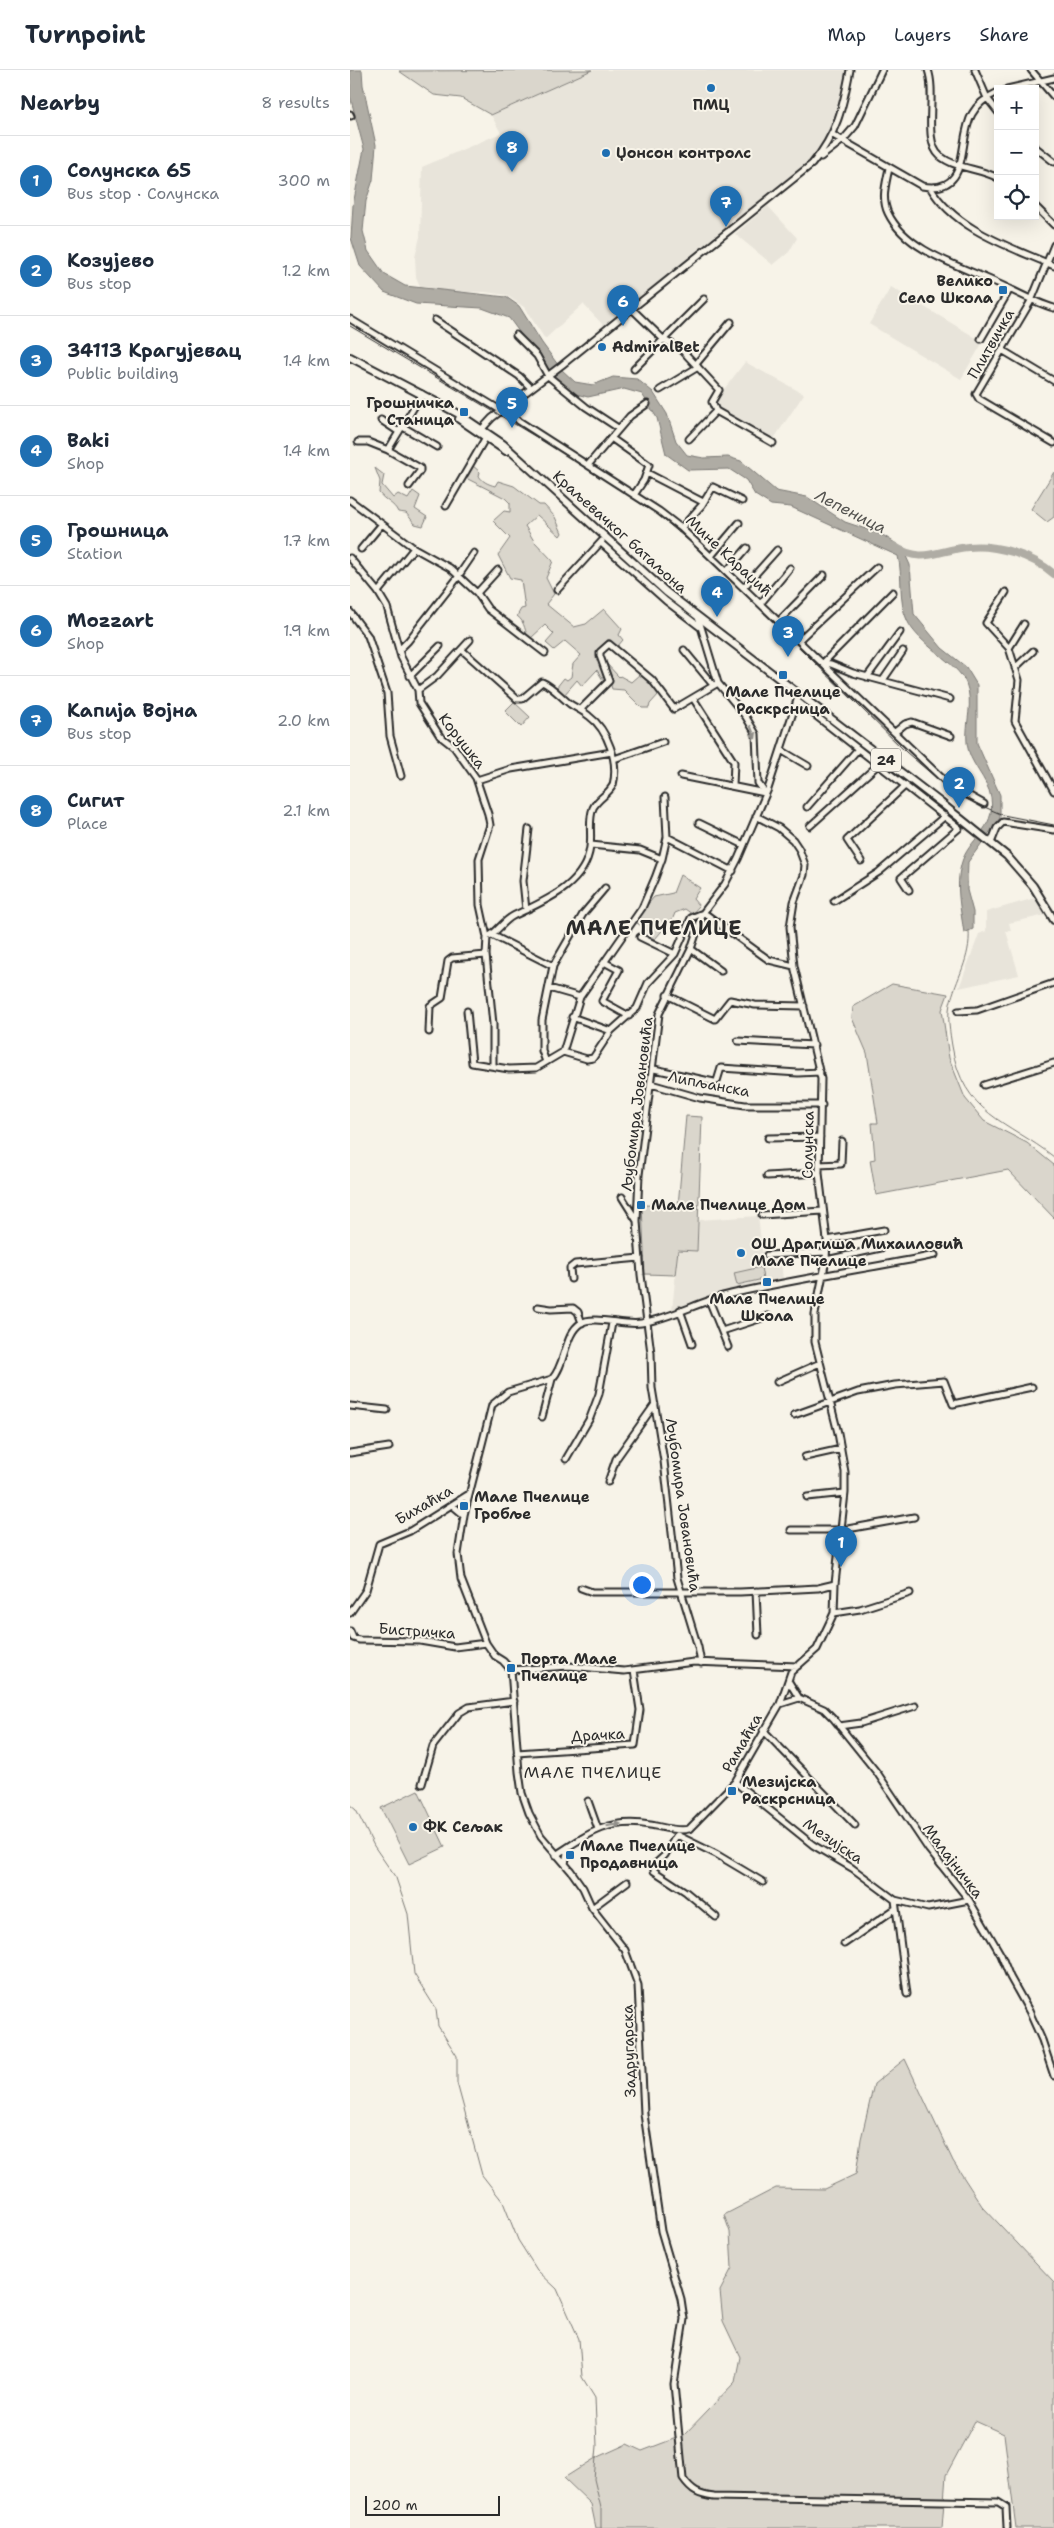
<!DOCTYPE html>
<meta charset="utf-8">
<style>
body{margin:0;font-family:"Shantell Sans",sans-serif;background:#f6f6f7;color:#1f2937}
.controls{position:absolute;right:15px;top:15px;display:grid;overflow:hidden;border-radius:0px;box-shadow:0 5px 20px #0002}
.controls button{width:45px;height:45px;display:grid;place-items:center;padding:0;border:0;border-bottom:1px solid #e0e1e3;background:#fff;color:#1f2937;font:25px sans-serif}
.scale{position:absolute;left:15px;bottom:12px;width:135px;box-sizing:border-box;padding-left:5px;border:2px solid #2b2b2b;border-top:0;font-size:14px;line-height:18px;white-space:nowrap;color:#2b2b2b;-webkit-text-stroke:4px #f7f3e8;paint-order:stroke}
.you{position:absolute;left:291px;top:1514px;width:18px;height:18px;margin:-12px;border:4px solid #fff;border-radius:50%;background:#1a73e8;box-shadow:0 0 0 8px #1a73e833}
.badge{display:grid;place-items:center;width:32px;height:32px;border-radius:50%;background:#1f6fb2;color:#fff;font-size:16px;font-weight:700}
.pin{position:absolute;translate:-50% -41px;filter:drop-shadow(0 1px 2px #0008)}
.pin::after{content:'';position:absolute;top:26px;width:18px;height:15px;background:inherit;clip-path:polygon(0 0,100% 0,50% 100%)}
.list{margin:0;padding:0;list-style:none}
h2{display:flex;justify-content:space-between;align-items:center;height:65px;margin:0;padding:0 20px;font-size:21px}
h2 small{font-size:16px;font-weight:400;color:#747a83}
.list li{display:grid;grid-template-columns:32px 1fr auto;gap:15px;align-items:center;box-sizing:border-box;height:90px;padding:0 20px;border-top:1px solid #e0e1e3}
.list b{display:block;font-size:19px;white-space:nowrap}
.list p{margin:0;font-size:16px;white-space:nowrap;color:#747a83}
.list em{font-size:16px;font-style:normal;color:#747a83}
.icon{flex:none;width:28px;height:28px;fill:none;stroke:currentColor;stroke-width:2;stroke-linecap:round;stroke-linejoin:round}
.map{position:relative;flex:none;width:704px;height:2458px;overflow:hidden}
header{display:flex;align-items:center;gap:30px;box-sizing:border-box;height:70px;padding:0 25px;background:#fff;border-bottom:1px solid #e0e1e3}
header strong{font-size:24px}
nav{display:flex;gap:28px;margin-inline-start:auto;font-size:18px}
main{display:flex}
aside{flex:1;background:#fff}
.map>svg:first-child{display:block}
</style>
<header>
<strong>Turnpoint</strong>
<nav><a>Map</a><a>Layers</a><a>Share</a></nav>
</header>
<main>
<aside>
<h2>Nearby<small>8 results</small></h2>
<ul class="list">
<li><span class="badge">1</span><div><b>Солунска 65</b><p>Bus stop · Солунска</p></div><em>300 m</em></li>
<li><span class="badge">2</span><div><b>Козујево</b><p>Bus stop</p></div><em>1.2 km</em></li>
<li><span class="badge">3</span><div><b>34113 Крагујевац</b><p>Public building</p></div><em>1.4 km</em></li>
<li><span class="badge">4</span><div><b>Baki</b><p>Shop</p></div><em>1.4 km</em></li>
<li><span class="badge">5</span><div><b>Грошница</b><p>Station</p></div><em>1.7 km</em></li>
<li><span class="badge">6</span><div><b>Mozzart</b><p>Shop</p></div><em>1.9 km</em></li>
<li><span class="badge">7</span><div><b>Капија Војна</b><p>Bus stop</p></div><em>2.0 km</em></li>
<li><span class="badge">8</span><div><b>Сигит</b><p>Place</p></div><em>2.1 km</em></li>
</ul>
</aside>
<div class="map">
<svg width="704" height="2458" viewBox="0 0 704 2458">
<rect width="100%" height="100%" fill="#f7f3e8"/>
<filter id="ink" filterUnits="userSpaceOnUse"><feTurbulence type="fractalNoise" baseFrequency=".02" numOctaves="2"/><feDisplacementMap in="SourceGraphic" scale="10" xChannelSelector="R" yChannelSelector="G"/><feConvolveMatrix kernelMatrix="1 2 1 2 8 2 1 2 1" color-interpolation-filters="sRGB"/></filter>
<g filter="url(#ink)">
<path fill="#e8e4da" d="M242,0H497L487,46L480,63L460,93L362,173L254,256L233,234L195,269L174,237L156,225L134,222H99L70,216L66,207L65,187L70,167L72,97L151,63L141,45Z
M418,136L447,168L439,182L423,195L385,164Z
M541,217L633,272L611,309L519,254Z
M395,292L454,324L423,370L367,337L365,331Z
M685,828L696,845L659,853L661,861H656L669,905L609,918L629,864L636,861V842Z
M408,1146L413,1187H431L433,1212L401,1215L344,1231L322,1241L328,1180L347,1181L349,1150Z"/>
<path fill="#dad6cc" stroke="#82807c" d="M242,0L141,45L111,28L84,25L49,1Z
M122,395L130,402L129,406C133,412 138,414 145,416L148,411L164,416L189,435H194L205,447L212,463L210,466L187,445L175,456L184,471L203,491L196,508L204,524L196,534L224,557L236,554L254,539L272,559L269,565L273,570L267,577L261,571L256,572L248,581L257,608L254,612L247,600L232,616L227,610L214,625L206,618L214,608L217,610L221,607L223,594L231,585L215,571L204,580L196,573L204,564L195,555L180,569C174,563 176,552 167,546L171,539L175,538L171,510L160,508L148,485L160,468L143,451L154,441L160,442V433L155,428L114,407Z
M25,398L34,405L32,415L43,428L48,424L58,429L63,421L70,426L65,439L77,447L73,456L65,454L56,443L48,442C44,433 35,431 29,423L30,411Z
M704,402V447L697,452L681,439Z
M254,591L269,607L270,606L281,612L290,604L309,624L300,634L299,638H292L274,620L262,619Z
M164,632L180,647L171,657L155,641Z
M330,805L350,818L343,829L349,836L342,844L335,839L325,843L323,848L305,869L298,866L300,862L284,851L304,827L323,823Z
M542,914L598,924L592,940L599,988L615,1028L634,1051L677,1073L704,1095V1148L658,1100L526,1125L520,1090L525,1089L522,1053H528L517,983L502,948L503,937Z
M336,1046L352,1047L347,1181L328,1180L325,1205L295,1204L292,1135L328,1136Z
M411,1197L413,1209L387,1215L384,1203Z
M68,1720L95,1777L59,1794L31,1738Z
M555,1989L603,2091L632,2136L704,2212V2458H666L654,2364L625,2351L596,2405L592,2458H246L241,2434L214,2408L244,2389L277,2374L292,2381L334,2365L385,2312L390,2287L373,2251L370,2221L382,2198L380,2162L374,2145L426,2118L474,2119L506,2104L511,2069L524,2014Z"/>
<path fill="#afaca4" stroke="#7a7874" d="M0,0H12L13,15L26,75L23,110L16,131L13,161L18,181L34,204L55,216L156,227L169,236L192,273L211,299L225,312L243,315L263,307L287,309L303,322L317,344L326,371L337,385L354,388L378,387L391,391L426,421L457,427L495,452L531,464L553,478L551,482L555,484L560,495L564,544L592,578L616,597L627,615V673L650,725V748L618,792L617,820L623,842V859L614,863C611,841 605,816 611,795C618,767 646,761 641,728C638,708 619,694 617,673C615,652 624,633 616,613C607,592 568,575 557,550C548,531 553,506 548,486L441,437L421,435L405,425L396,410L379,399L338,400L316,384L307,348L292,324L274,319L238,327L222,323L202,307L159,248L132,238L66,234L34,222L10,196L1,168L3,135L14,79L0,26Z"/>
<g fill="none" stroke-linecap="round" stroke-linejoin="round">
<path stroke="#7a7874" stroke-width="1" d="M619,861C621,888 606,909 600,934C597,947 600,963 602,976C613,1045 657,1050 704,1087
M0,1735L6,1740L24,1776L46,1808L58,1844L64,1904L86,1939L88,1956L107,1986V2013L132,2105L153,2132L168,2170L187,2200L207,2219L229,2269L232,2307L245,2328L247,2376L244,2409L251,2438V2458"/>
<path stroke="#afaca4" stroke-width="8" d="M543,476C573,495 587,480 618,477C646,474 682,485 704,504"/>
<defs>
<path id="minor" d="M578,0C587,24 572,71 590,86C606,99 630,98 648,108
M625,0L637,28L648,42
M681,0L704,27
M657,19L704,8
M0,44L1,46
M483,65L572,116C622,125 607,70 622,44C628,33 637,27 648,22
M685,77L704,92
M471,87L493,70L505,56L532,0
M539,98C536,114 531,128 538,143C556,181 610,196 645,212C665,221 683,232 704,238
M580,117C605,160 661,177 704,196
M685,136L704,155
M704,175L681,231L626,324L629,329L704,373
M282,239L314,270L331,279L369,320L362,332L366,341L423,373
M0,249L152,341
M85,250L169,306L181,318
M166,265L187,286L198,306L236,337L268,358
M631,269L660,219
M652,280L704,311
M346,294L381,252
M284,299L354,229
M310,320L348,297
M156,338L169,351L309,441L331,458L598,714L634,734
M31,350L49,362
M53,357L87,377
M130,361L142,348L212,295L462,94C487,64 493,37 500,0
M261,368L299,395L294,410L284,425
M339,369L366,341
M8,372H18L38,380
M238,395L280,346L297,334
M297,403L353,432
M59,416L70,401V398L38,380L72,324
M0,430L64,478L100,498L127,523L138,539L195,583
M96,436L136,367
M331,458L352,435L363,417L392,431
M251,473L316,531L350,557
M11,479L32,454
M362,485L389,453
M0,488L28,522L37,537L51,587L68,620L69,633L90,666L104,677L126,708L138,744L140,755L129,789L130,835L137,867L136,885L143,954V995
M378,500L397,478
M109,505L124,483
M394,517L427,480
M207,520L252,471
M28,522L64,478
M656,522L636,553L659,578L669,610L665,651L704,721
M127,523L148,500
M411,533L440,498
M0,542L18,566L37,623L40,666L51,706
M348,547L368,613L396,647L406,664L408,713L415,723
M429,551L474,505
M450,569L527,497
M659,578L674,554
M49,580L58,571L109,506
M112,580L167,629H172L192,612C202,616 211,627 220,634C226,638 233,641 239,646C258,660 269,692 263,715C258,725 248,728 243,738C238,751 242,764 240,777C235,816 194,831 163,846C153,851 146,864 137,867
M334,580L363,615
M473,593L543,522
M474,593L481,594L503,603L600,629
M665,598L683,581
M60,606L90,576
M517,607L550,562
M533,610L553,581
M68,620L87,606L120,570
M343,628L384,692L383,716
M447,631L609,758L551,808L559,820
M230,640L259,611L250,586V582L259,574L302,610L324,639L368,613
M545,662L555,654L562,652L601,666
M431,680L458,696
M264,689L313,672
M331,706L415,723
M127,710L161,699L262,682
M457,737L508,679
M349,753L394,775
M460,756L529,694
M317,767L383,801
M641,773L647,758L653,752L704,760
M241,775L290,780L312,789
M511,791L497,770L556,715
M484,831L529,802L595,746
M176,840L173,811L179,759
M142,865L203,896
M290,867L325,884
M341,879L371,901
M256,893L269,900L252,931L279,946
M199,918L230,927
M317,925L365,949L380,930L405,935L454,936
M117,941L122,993L159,999L186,998L213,982L237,989L243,988L261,961L287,938L298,913L325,884L341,848L353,843L357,845L419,890L444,896
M608,941L627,940L704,913
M222,947L261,961
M79,962L80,936L92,928L98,891L102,888L136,885
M388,971L464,975
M213,982L230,927L292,838L305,808L312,789L317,767L315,727
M196,992L192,981V950L203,896L233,844L255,818
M304,999L364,1012L367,1011L371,998L448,1003L470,1002
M301,1014L350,1028L395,1035H472
M634,1015L704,993
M418,1068L470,1067
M469,1095L491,1094L492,1071
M417,1106L469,1103
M272,1127L287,1151
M412,1145L473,1141
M477,1170L534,1160
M417,1185L476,1182
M585,1185C517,1199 449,1208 381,1224C350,1231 322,1248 291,1253C275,1256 243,1245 231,1253C214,1264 216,1294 202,1309L158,1322L142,1335L114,1445L108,1484L111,1509L136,1573L145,1586L153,1591L161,1600L169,1702L172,1723L179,1743L191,1766L221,1801L233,1818L242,1838L275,1880L288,1915L294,2044L311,2161L331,2229L334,2249L324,2314L333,2409C342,2422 349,2425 364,2427L648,2432L656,2437L657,2458
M476,1190L531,1178
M221,1209L220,1198L225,1194L290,1188
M359,1230L378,1277
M188,1237L201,1239L223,1238L228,1242L232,1253
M330,1240L342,1274
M372,1261L418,1246
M427,1312L470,1293
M0,1336L37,1340
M444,1345L508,1322L545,1315L594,1311L603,1334L682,1317
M192,1347L202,1309
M0,1383L39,1377
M455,1387L491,1379
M216,1389L240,1348L249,1324L262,1253
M258,1412L266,1389L305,1334
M457,1427L495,1423
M102,1435L114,1445
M441,1460H492L564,1447
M231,1518L242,1522H390L468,1518L485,1514
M406,1521L408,1565
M0,1543L16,1520L29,1474L60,1461L119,1424
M484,1543L510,1539L560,1523
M0,1561L3,1568L9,1570L70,1571L105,1577L136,1573
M351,1593L348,1577L327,1508L314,1391L302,1318L301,1283L291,1205L287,1151L289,1105L309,944L341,879L353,843L375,814L388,789L418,719L449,624
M161,1600L219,1596L274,1601L344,1592L448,1596
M439,1612L449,1628L474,1639L483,1648L528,1704L579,1780L619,1830L651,1885L660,1907L679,1941L692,1970L704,2006
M430,1634L449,1628
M489,1656L511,1653L565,1636
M413,1660L505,1755
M167,1683L285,1675L290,1640L284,1600
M385,1712L463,1775L502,1798L545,1830L578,1838L619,1830
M72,1714L83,1676L109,1643L119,1637L164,1631
M238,1731L248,1759
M327,1765L366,1784L413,1812
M326,1766L315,1785L304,1795V1801L336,1822L366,1847
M206,1785C239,1763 259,1748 300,1755C313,1757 327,1762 339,1759L385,1712L430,1634L441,1602L467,1579L484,1543L485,1514L495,1423V1402L488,1363L465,1272V1244L476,1190L477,1170L469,1103L471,1009L444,896L440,857L444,832L454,805L455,795L449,779L443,770L429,758L406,746
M215,1794L218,1777
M545,1830L557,1924
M242,1838L277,1812
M494,1874L545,1839"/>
<path id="major" d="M0,287L107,343L153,374L316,522L591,733L657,786L683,816L704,850
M109,349L156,381"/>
</defs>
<use href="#minor" stroke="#2b2b2b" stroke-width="9"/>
<use href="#major" stroke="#2b2b2b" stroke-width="10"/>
<use href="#minor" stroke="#f7f3e8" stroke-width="5"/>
<use href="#major" stroke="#f7f3e8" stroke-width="6"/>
<path stroke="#2b2b2b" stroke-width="1" d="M0,256L213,383L307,444L352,482L556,682L598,718L616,729L653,745L704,755"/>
</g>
<defs><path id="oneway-solid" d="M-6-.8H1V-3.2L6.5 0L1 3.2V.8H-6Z" transform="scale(1.25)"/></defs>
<g fill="#918f8a">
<use href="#oneway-solid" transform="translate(403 662) rotate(68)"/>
<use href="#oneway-solid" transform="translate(264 1755) rotate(-9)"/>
</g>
</g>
<g fill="#1f6fb2" stroke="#f7f3e8" stroke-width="2">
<circle cx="361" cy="18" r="5"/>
<circle cx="256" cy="83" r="5"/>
<rect x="648" y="215" width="10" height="10" rx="2.5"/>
<circle cx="252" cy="277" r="5"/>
<rect x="109" y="337" width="10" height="10" rx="2.5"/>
<rect x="428" y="600" width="10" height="10" rx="2.5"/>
<rect x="286" y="1130" width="10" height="10" rx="2.5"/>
<circle cx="391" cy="1183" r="5"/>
<rect x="412" y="1207" width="10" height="10" rx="2.5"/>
<rect x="109" y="1431" width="10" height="10" rx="2.5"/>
<rect x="156" y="1593" width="10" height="10" rx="2.5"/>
<rect x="377" y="1716" width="10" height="10" rx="2.5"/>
<circle cx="63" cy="1757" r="5"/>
<rect x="215" y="1780" width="10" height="10" rx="2.5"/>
</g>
<g text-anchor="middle" stroke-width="4" stroke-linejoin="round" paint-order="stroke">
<rect fill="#f7f3e8" stroke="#686764" stroke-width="1" x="521" y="678.5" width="30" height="23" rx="4"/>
<g font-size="14" font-weight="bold" fill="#2b2b2b">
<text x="536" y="695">24</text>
</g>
<g font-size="15" font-weight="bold" fill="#2b2b2b" stroke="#f7f3e8" text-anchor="start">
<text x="361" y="40" text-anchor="middle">ПМЦ</text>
<text x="266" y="88">Џонсон контролс</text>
<text x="643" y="216" text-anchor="end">Велико<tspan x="643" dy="17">Село Школа</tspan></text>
<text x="262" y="282">AdmiralBet</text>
<text x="104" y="338" text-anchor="end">Грошничка<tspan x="104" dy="17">Станица</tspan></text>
<text x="433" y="627" text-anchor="middle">Мале Пчелице<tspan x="433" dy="17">Раскрсница</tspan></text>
<text x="301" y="1140">Мале Пчелице Дом</text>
<text x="401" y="1179">ОШ Драгиша Михаиловић<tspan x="401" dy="17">Мале Пчелице</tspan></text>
<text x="417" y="1234" text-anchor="middle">Мале Пчелице<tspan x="417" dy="17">Школа</tspan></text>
<text x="124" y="1432">Мале Пчелице<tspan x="124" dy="17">Гробље</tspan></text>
<text x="171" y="1594">Порта Мале<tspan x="171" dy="17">Пчелице</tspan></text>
<text x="392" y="1717">Мезијска<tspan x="392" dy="17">Раскрсница</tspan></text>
<text x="73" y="1762">ФК Сељак</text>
<text x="230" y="1781">Мале Пчелице<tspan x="230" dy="17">Продавница</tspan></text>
</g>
<g font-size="15" fill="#2b2b2b" stroke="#f7f3e8">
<text transform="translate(641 274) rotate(-60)" y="5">Плитвичка</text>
<text transform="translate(270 462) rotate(42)" y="5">Краљевачког батаљона</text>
<text transform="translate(379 486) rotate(43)" y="5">Мине Караџић</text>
<text transform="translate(112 671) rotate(52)" y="5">Корушка</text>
<text transform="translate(359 1014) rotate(11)" y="5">Липљанска</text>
<text transform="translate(287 1034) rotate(-83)" y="5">Љубомира Јовановића</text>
<text transform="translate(458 1075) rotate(-89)" y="5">Солунска</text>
<text transform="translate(74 1435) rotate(-30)" y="5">Бихаћка</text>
<text transform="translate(333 1435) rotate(82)" y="5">Љубомира Јовановића</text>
<text transform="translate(67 1561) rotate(4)" y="5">Бистричка</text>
<text transform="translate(248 1665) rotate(-3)" y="5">Драчка</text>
<text transform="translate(392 1673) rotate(-60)" y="5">Рамаћка</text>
<text transform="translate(483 1771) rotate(34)" y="5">Мезијска</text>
<text transform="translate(603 1791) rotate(53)" y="5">Малајничка</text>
<text transform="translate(279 1981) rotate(-92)" y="5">Задругарска</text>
</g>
<g font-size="16" font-style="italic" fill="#53524f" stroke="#f7f3e8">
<text transform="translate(501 441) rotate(27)" y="6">Лепеница</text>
</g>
<g font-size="16" letter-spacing="1" fill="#2b2b2b" stroke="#f7f3e8">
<text x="243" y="1708">МАЛЕ ПЧЕЛИЦЕ</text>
</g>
<g font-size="20" font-weight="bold" letter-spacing="1" fill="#2b2b2b" stroke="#f7f3e8">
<text x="304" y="865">МАЛЕ ПЧЕЛИЦЕ</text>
</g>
</g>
</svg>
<div class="controls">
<button>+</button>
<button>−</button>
<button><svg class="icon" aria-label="locate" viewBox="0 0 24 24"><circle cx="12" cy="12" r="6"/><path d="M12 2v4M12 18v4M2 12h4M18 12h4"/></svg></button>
</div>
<div class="scale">200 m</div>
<div class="you"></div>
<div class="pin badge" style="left:491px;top:1497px">1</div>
<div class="pin badge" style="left:609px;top:738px">2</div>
<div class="pin badge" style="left:438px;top:587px">3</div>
<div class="pin badge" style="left:367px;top:547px">4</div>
<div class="pin badge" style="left:162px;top:358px">5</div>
<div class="pin badge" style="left:273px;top:256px">6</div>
<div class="pin badge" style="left:376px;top:157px">7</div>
<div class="pin badge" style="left:162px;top:102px">8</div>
</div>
</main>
